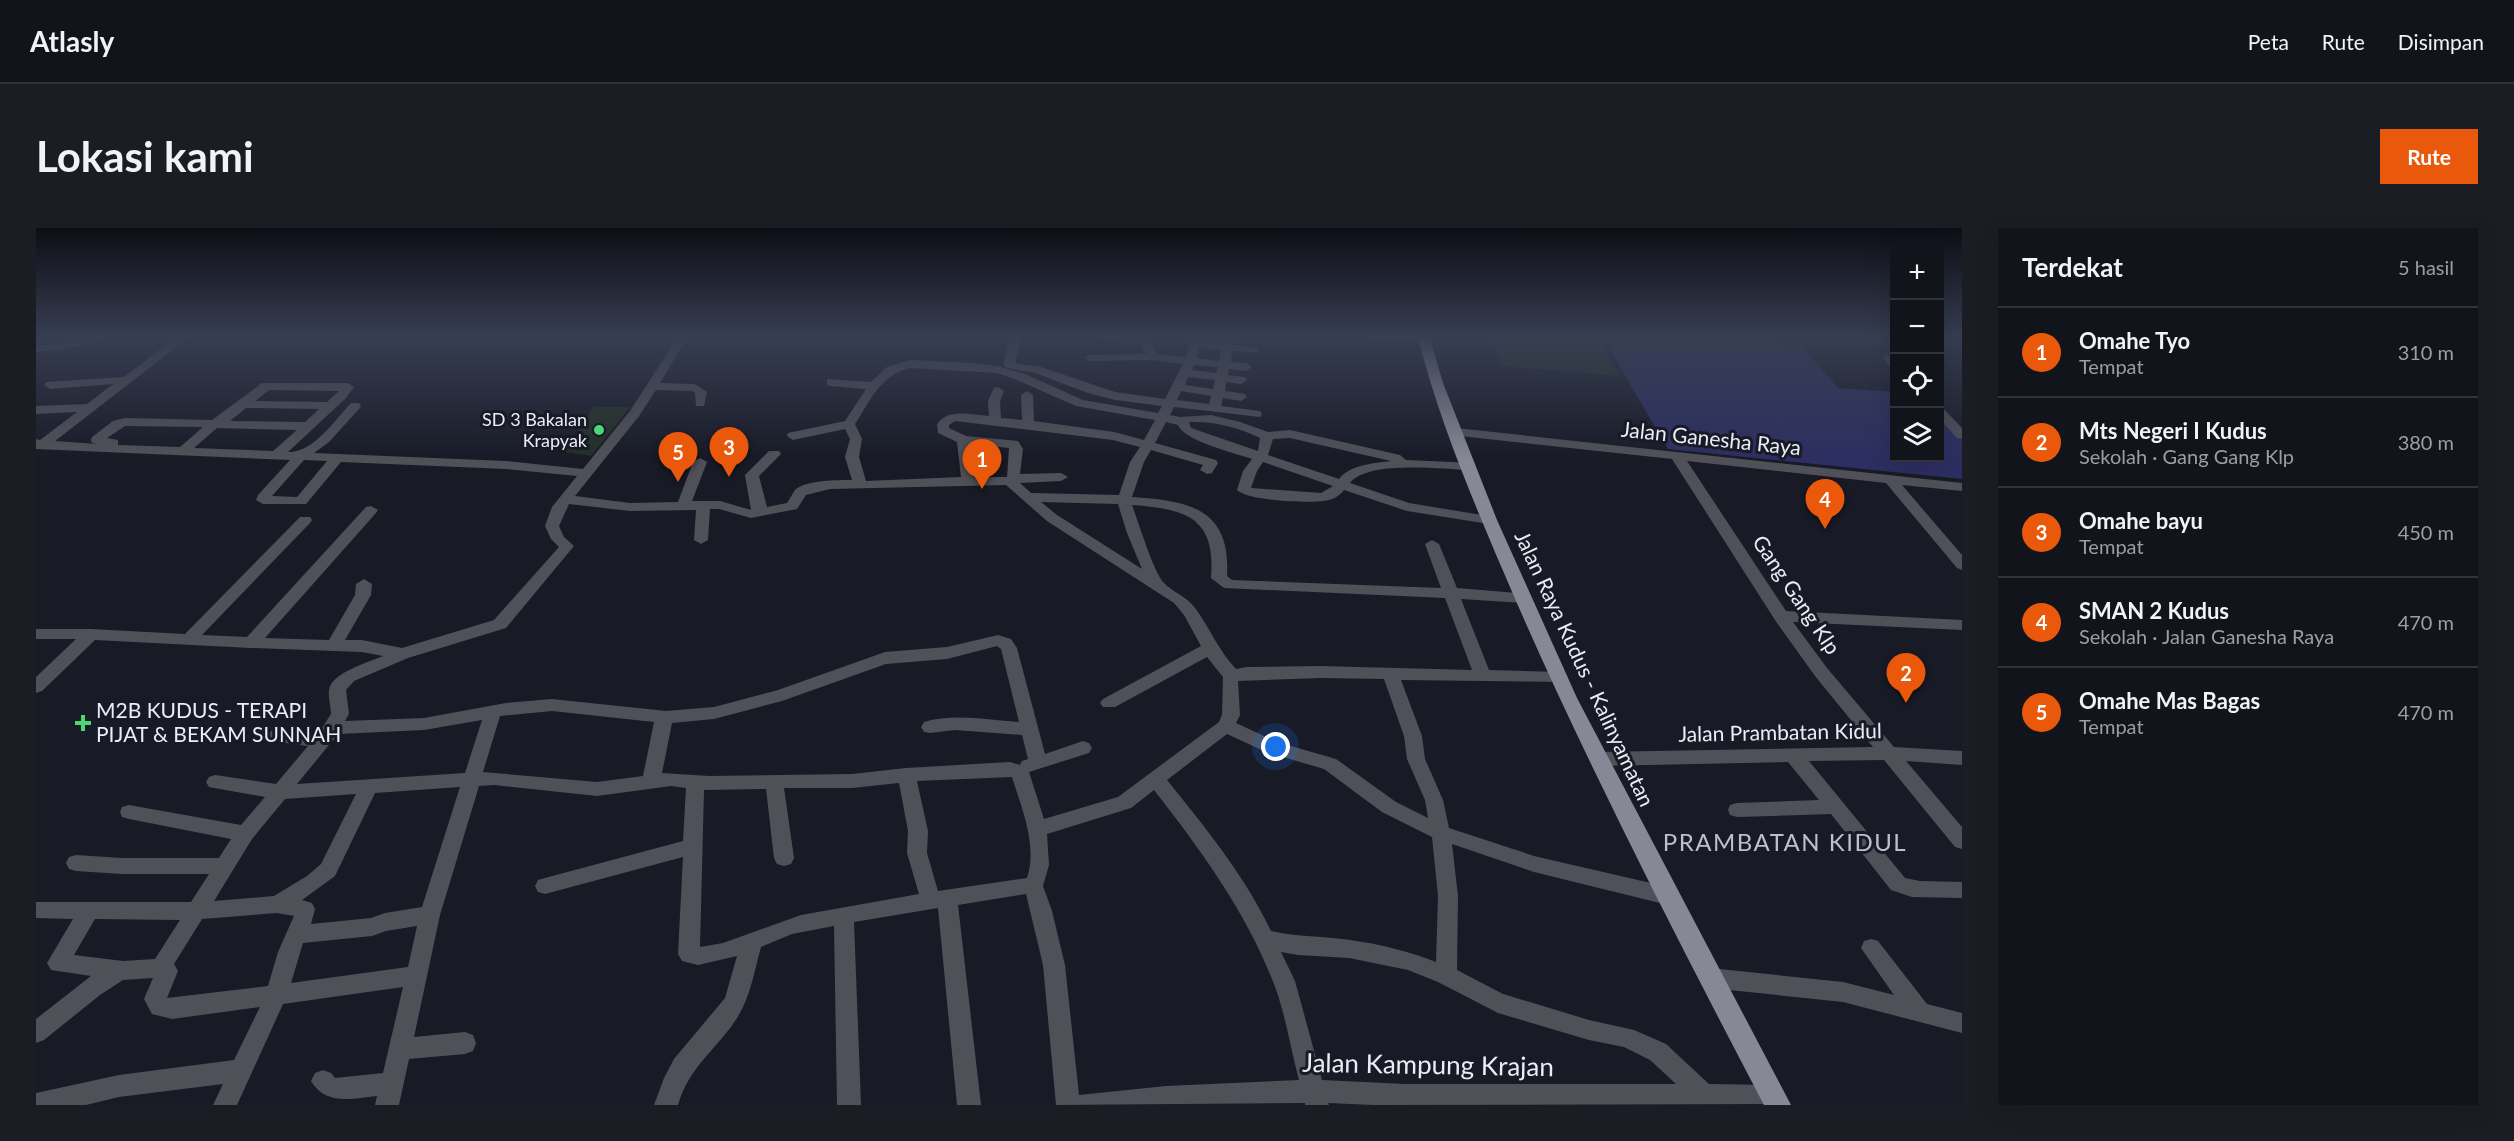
<!DOCTYPE html>
<html lang="id">
<meta charset="utf-8">
<style>
body{margin:0;font-family:Lato,sans-serif;background:#1b1d25;color:#f1f3f6}
.controls{position:absolute;right:18px;top:18px;display:grid;overflow:hidden;border-radius:0px;box-shadow:0 6px 24px #0002}
.controls button{width:54px;height:54px;display:grid;place-items:center;padding:0;border:0;border-bottom:2px solid #31333b;background:#12141c;color:#f1f3f6;font:30px sans-serif}
.you{position:absolute;left:1240px;top:519px;width:21px;height:21px;margin:-15px;border:4px solid #fff;border-radius:50%;background:#1a73e8;box-shadow:0 0 0 9px #1a73e833}
.badge{display:grid;place-items:center;width:39px;height:39px;border-radius:50%;background:#ea580c;color:#fff;font-size:20px;font-weight:700}
.pin{position:absolute;translate:-50% -50px;filter:drop-shadow(0 2px 3px #0008)}
.pin::after{content:'';position:absolute;top:32px;width:21px;height:18px;background:inherit;clip-path:polygon(0 0,100% 0,50% 100%)}
.list{margin:0;padding:0;list-style:none}
h2{display:flex;justify-content:space-between;align-items:center;height:78px;margin:0;padding:0 24px;font-size:26px}
h2 small{font-size:20px;font-weight:400;color:#9c9ea3}
.list li{display:grid;grid-template-columns:39px 1fr auto;gap:18px;align-items:center;box-sizing:border-box;height:90px;padding:0 24px;border-top:2px solid #31333b}
.list b{display:block;font-size:22px;white-space:nowrap}
.list p{margin:0;font-size:20px;white-space:nowrap;color:#9c9ea3}
.list em{font-size:20px;font-style:normal;color:#9c9ea3}
.icon{flex:none;width:33px;height:33px;fill:none;stroke:currentColor;stroke-width:2;stroke-linecap:round;stroke-linejoin:round}
.map{position:relative;flex:none;width:1926px;height:877px;overflow:hidden;border-radius:0px}
header{display:flex;align-items:center;gap:36px;box-sizing:border-box;height:84px;padding:0 30px;background:#12141c;border-bottom:2px solid #31333b}
header strong{font-size:28px}
nav{display:flex;gap:33px;margin-inline-start:auto;font-size:21px}
.intro{display:flex;align-items:center;justify-content:space-between;box-sizing:border-box;height:144px;padding:0 36px}
h1{margin:0;font-size:42px}
.button{padding:15px 27px;border-radius:0px;background:#ea580c;color:#fff;font-size:21px;font-weight:700}
main{display:flex;gap:36px;padding:0 36px}
aside{flex:1;background:#12141c;border-radius:0px;box-shadow:0 6px 24px #0002}
.map>svg:first-child{display:block}
</style>
<header>
<strong>Atlasly</strong>
<nav><a>Peta</a><a>Rute</a><a>Disimpan</a></nav>
</header>
<div class="intro"><h1>Lokasi kami</h1><a class="button">Rute</a></div>
<main>
<div class="map">
<svg width="1926" height="877" viewBox="0 0 1926 877">
<rect width="100%" height="100%" fill="#181a26"/>
<path fill="#2d2e61" d="M1567,110H1694L1762,118L1768,121L1802,160L1858,164V230H1904V188L1926,212V251L1632,221Z"/>
<path fill="#232f25" d="M1454,110H1563L1584,148L1466,138Z
M557,179H594L555,228L529,224Z"/>
<g fill="none" stroke-linecap="round" stroke-linejoin="round">
<path fill="#505158" fill-rule="evenodd" d="M49,110H67L65,112L24,122L0,124V118L24,116Z
M139,110H152L19,213L61,216L56,215L55,212L56,209L77,193L89,190L176,192L226,155H312L318,159L309,171L252,224C277,225 299,192 315,175H323L325,178L323,181L293,214L278,225L470,233L547,241L594,183L641,110H651L624,155L659,156L671,164L668,178H660L659,165L656,163L620,162L603,188L539,268L594,275L642,274L657,234L664,230L671,234L656,273H684L715,282L709,247L733,223H743L745,226L723,248L731,279L751,275C754,271 756,266 759,262C769,252 802,252 816,252L809,229L814,211L809,201L757,212L751,208L752,205L809,193L830,161L795,158L791,157V151L835,154L851,139L874,132L938,135L962,138L989,146L1047,172L1122,185L1126,178L1079,172L1052,165L999,145L971,140L967,136L974,110H986L979,135L1005,139L1079,164L1129,171L1147,136L1117,132L1054,133L1048,130L1054,127L1110,126L1104,114L1070,113L1065,110H1114L1121,126L1150,129L1155,110H1165V113L1186,115L1187,110H1197V117L1222,120V124L1196,123L1195,134L1210,135L1216,139L1210,143L1193,141L1192,147L1209,149L1211,152L1205,156L1190,154L1189,163L1209,166L1211,169L1205,173L1187,170L1185,178L1224,183L1226,186L1224,189L1138,179L1134,187L1144,189L1175,187L1204,194L1232,204L1254,202L1364,227L1370,232L1438,235L1440,238L1433,242C1406,241 1331,232 1314,255L1373,275L1458,289L1460,292L1458,295L1453,296L1371,283L1308,262C1304,268 1296,272 1288,273C1272,275 1212,273 1201,262L1207,243L1216,231C1199,225 1148,213 1142,197L1130,194L1119,215L1180,232L1182,235L1176,245L1171,246L1164,242L1167,237L1115,222L1108,234L1096,269C1153,273 1195,280 1191,348L1196,352L1405,360L1389,316L1396,312L1403,316L1421,360L1493,366L1496,370L1488,375L1425,371L1453,442L1524,444L1530,446L1532,450L1530,454L1365,452L1386,508L1389,531L1407,572L1413,600L1498,628L1632,659L1639,662L1642,668L1639,674L1632,677L1498,644L1416,616L1422,668L1421,742L1467,766L1553,792L1598,802L1630,816L1673,856L1737,857L1745,860L1749,868L1745,876L1337,877L1292,875L1293,877H1269V875L1020,877L1007,737L990,666L922,677L945,877H921L902,680L818,694L825,877H801L798,698L756,706L725,719C718,744 714,772 699,793C678,824 653,839 642,877H618L628,850L638,831L689,770L701,728L662,737L646,733L642,726L647,629L509,666L502,664L499,658L502,652L509,650L647,613L650,560L635,558L561,568L458,557L443,558L404,687L378,809L429,804L437,807L440,815L437,823L429,826L373,831L363,877H339L341,868C314,871 289,877 275,853L279,845L287,842L295,845L299,850L347,845L367,759L247,776L201,877H177L187,856L83,869L50,877H0V865L83,847L198,832L224,779L136,791L116,786L108,771L117,750L87,752L64,767L8,812L0,815V791L55,748L15,742L11,735L37,691L0,690V674H155L173,646H86L40,643L33,641L30,635L33,629L40,627L86,630H183L195,611L93,591L86,589L84,584L86,579L93,577L205,597L229,569L173,559L170,554L173,549L179,547L240,556L272,518L235,513L232,508L235,503L241,501L282,506L295,486C295,479 292,470 293,462C295,445 333,434 347,428L326,424L215,420L59,412L6,463L0,465V449L40,411H0V401H55L149,406L264,289H274L276,292L274,295L166,407L211,409L330,279L335,278L342,282L340,285L229,410L293,412L319,367L320,356L328,351L336,356L335,367L309,412H326L366,420L458,392L523,319L515,311L509,298L516,279L541,248L470,241L305,234L270,276H227L220,272L222,267L254,232L0,221V211L4,212L41,184L0,186V178L51,176L77,156L14,161L8,157L10,154L88,149ZM1163,120L1185,122L1183,133L1161,130ZM1158,137L1182,139L1180,145L1156,142ZM874,140L961,145L981,152L1040,178L1119,192L1108,212L1078,204L998,193L997,167L991,163L985,167L986,192L965,190L964,173L968,163L962,159L958,160L952,173L953,188C934,187 913,180 901,196L902,205L921,214L925,249L830,253L823,229L826,211L819,196C835,172 844,147 874,140ZM1152,149L1179,152L1177,161L1149,157ZM233,162L303,163L291,174L219,173ZM1145,163L1175,168L1173,176L1141,172ZM210,180L283,181L269,194L194,193ZM919,193L1077,212L1104,219L1094,234L1083,267L995,265L984,255L1025,253L1032,249L1025,245L984,246L987,221L982,213L930,208L913,200V197ZM1153,194C1178,193 1202,199 1224,210L1222,223L1155,200ZM89,198L167,199L144,219L82,217V212L71,210ZM181,200L261,202L237,223L158,220ZM1254,210L1355,233C1337,235 1314,237 1303,251L1232,227L1237,211ZM934,216L973,220L971,249H938ZM268,232L291,233L261,269L236,268ZM1227,234L1297,258L1285,265L1215,260L1221,243ZM970,257L1011,293L1138,375L1148,387L1165,418L1067,471L1064,475L1067,479H1079L1171,429L1187,449L1186,487L1183,494L1082,569L1008,591L993,544L1053,525L1056,520L1053,515L1047,513L1009,526L981,420L975,411L962,407L911,419L849,424L742,462L678,479L630,483L516,471L470,475L388,490L309,493L313,486L310,462L318,453L372,430L470,400L538,318L528,309L523,298L533,276L594,283L660,282L658,312L665,316L672,312L674,281H683L715,290L761,281L770,267L794,261ZM1005,274L1082,276L1091,305L1106,341L1021,287ZM1096,277C1150,281 1180,289 1175,350L1188,360L1409,370L1436,442L1284,438L1211,439L1200,441C1182,422 1174,400 1159,380C1149,367 1136,364 1127,354C1117,342 1102,293 1096,277ZM961,418L965,421L983,494C952,492 918,485 888,494L885,499L888,504L894,505L919,502L986,507L992,531L986,533L984,537L974,534L870,540L816,546L673,548L626,545L636,495L678,491L746,473L850,436L911,431ZM1284,450L1348,451L1368,508L1371,531L1389,572L1392,590L1360,574L1300,531L1241,514L1200,495L1204,487L1202,453ZM516,483L618,494L607,548L561,554L447,544L464,488ZM446,492L429,545L261,556L302,506L388,502ZM1191,506L1230,524L1288,541L1346,584L1396,609L1402,668L1400,734C1372,723 1343,716 1314,712C1288,708 1262,709 1235,703C1209,648 1169,599 1131,552ZM976,549C985,579 1002,617 991,650L902,663L891,625L892,603L881,553ZM863,555L872,603L871,625L883,666L765,687L687,715L664,719L668,562L730,561L738,630L741,636L748,638L755,636L758,630L748,560H816ZM424,559L386,679L349,685L335,690L275,696L279,681L276,675L266,672L299,648L339,565ZM1118,562C1164,621 1208,681 1236,751C1249,782 1254,819 1263,852L1130,858L1043,867L1029,737L1016,683L1007,658L1013,637L1011,606L1095,580ZM320,566L285,636L271,648L238,668L178,673L216,611L249,571ZM241,685L258,688L242,724L232,758L131,770L142,743L138,736L166,691ZM59,691L144,692L119,731L87,733L38,727ZM381,698L372,739L255,755L267,715L336,708L350,703ZM1245,724L1262,727L1313,730L1372,742L1402,754L1462,785L1553,812L1588,819L1614,832L1640,856H1369L1286,852L1259,753Z
M1331,110H1394L1388,113H1337Z
M1699,110H1736L1742,113C1734,119 1707,116 1699,110Z
M1852,126L1858,130V140L1854,139L1846,129Z
M1904,180L1908,181L1926,200V211L1921,210L1904,191Z
M1420,200L1926,255V263L1866,257L1926,327V342L1921,340L1850,255L1651,233L1750,383L1926,392V402L1757,394L1791,440L1858,519L1926,523V537L1870,533L1926,599V621L1919,619L1848,532L1773,533L1869,650L1884,653L1926,654V670L1876,669L1855,662L1795,586L1701,589L1694,587L1692,582L1694,577L1701,575L1783,572L1752,534L1563,538L1557,536L1554,531L1557,526L1563,524L1837,519L1779,448L1739,392L1636,231L1415,207L1414,204Z
M1835,711L1842,713L1891,776L1926,785V805L1807,774L1674,760L1666,757L1663,750L1666,743L1674,740L1807,754L1858,767L1825,720L1828,713Z"/>
<path fill="#868896" fill-rule="evenodd" d="M1382,110H1394L1407,155L1461,292L1541,470L1755,877H1728C1641,711 1555,544 1480,373C1443,287 1405,200 1382,110Z"/>
</g>
<linearGradient id="sky" x2="0" y2="1"><stop stop-color="#0d0e15"/><stop offset="0.47" stop-color="#373e52"/><stop offset="1" stop-color="#373e52" stop-opacity="0"/></linearGradient>
<rect width="1926" height="232" fill="url(#sky)"/>
<g fill="#4bd677" stroke="#181a26" stroke-width="2">
<circle cx="563" cy="202" r="6"/>
<path d="M44 486h6v6h6v6h-6v6h-6v-6h-6v-6h6z"/>
</g>
<g text-anchor="middle" stroke-width="6" stroke-linejoin="round" paint-order="stroke">
<g font-size="18" fill="#ebedf6" stroke="#181a26" text-anchor="end">
<text x="551" y="198">SD 3 Bakalan<tspan x="551" dy="21">Krapyak</tspan></text>
</g>
<g font-size="21" fill="#ebedf6" stroke="#181a26">
<text transform="translate(1675 211) rotate(6)" y="7">Jalan Ganesha Raya</text>
<text transform="translate(1760 367) rotate(56)" y="7">Gang Gang Klp</text>
<text transform="translate(1548 441) rotate(65)" y="7">Jalan Raya Kudus - Kalinyamatan</text>
<text transform="translate(1744 505) rotate(-1)" y="7">Jalan Prambatan Kidul</text>
</g>
<g font-size="21" fill="#ebedf6" stroke="#181a26" text-anchor="start">
<text x="60" y="490">M2B KUDUS - TERAPI<tspan x="60" dy="24">PIJAT &amp; BEKAM SUNNAH</tspan></text>
</g>
<g font-size="24" letter-spacing="1.5" fill="#bdbfd0" stroke="#181a26">
<text x="1749" y="623">PRAMBATAN KIDUL</text>
</g>
<g font-size="26" fill="#ebedf6" stroke="#181a26">
<text transform="translate(1392 837) rotate(1)" y="9">Jalan Kampung Krajan</text>
</g>
</g>
</svg>
<div class="controls">
<button>+</button>
<button>−</button>
<button><svg class="icon" aria-label="locate" viewBox="0 0 24 24"><circle cx="12" cy="12" r="6"/><path d="M12 2v4M12 18v4M2 12h4M18 12h4"/></svg></button>
<button><svg class="icon" aria-label="layers" viewBox="0 0 24 24"><path d="M12 4l9 5-9 5-9-5zM3 14l9 5 9-5"/></svg></button>
</div>
<div class="you"></div>
<div class="pin badge" style="left:946px;top:261px">1</div>
<div class="pin badge" style="left:1870px;top:475px">2</div>
<div class="pin badge" style="left:693px;top:249px">3</div>
<div class="pin badge" style="left:1789px;top:301px">4</div>
<div class="pin badge" style="left:642px;top:254px">5</div>
</div>
<aside>
<h2>Terdekat<small>5 hasil</small></h2>
<ul class="list">
<li><span class="badge">1</span><div><b>Omahe Tyo</b><p>Tempat</p></div><em>310 m</em></li>
<li><span class="badge">2</span><div><b>Mts Negeri I Kudus</b><p>Sekolah · Gang Gang Klp</p></div><em>380 m</em></li>
<li><span class="badge">3</span><div><b>Omahe bayu</b><p>Tempat</p></div><em>450 m</em></li>
<li><span class="badge">4</span><div><b>SMAN 2 Kudus</b><p>Sekolah · Jalan Ganesha Raya</p></div><em>470 m</em></li>
<li><span class="badge">5</span><div><b>Omahe Mas Bagas</b><p>Tempat</p></div><em>470 m</em></li>
</ul>
</aside>
</main>
